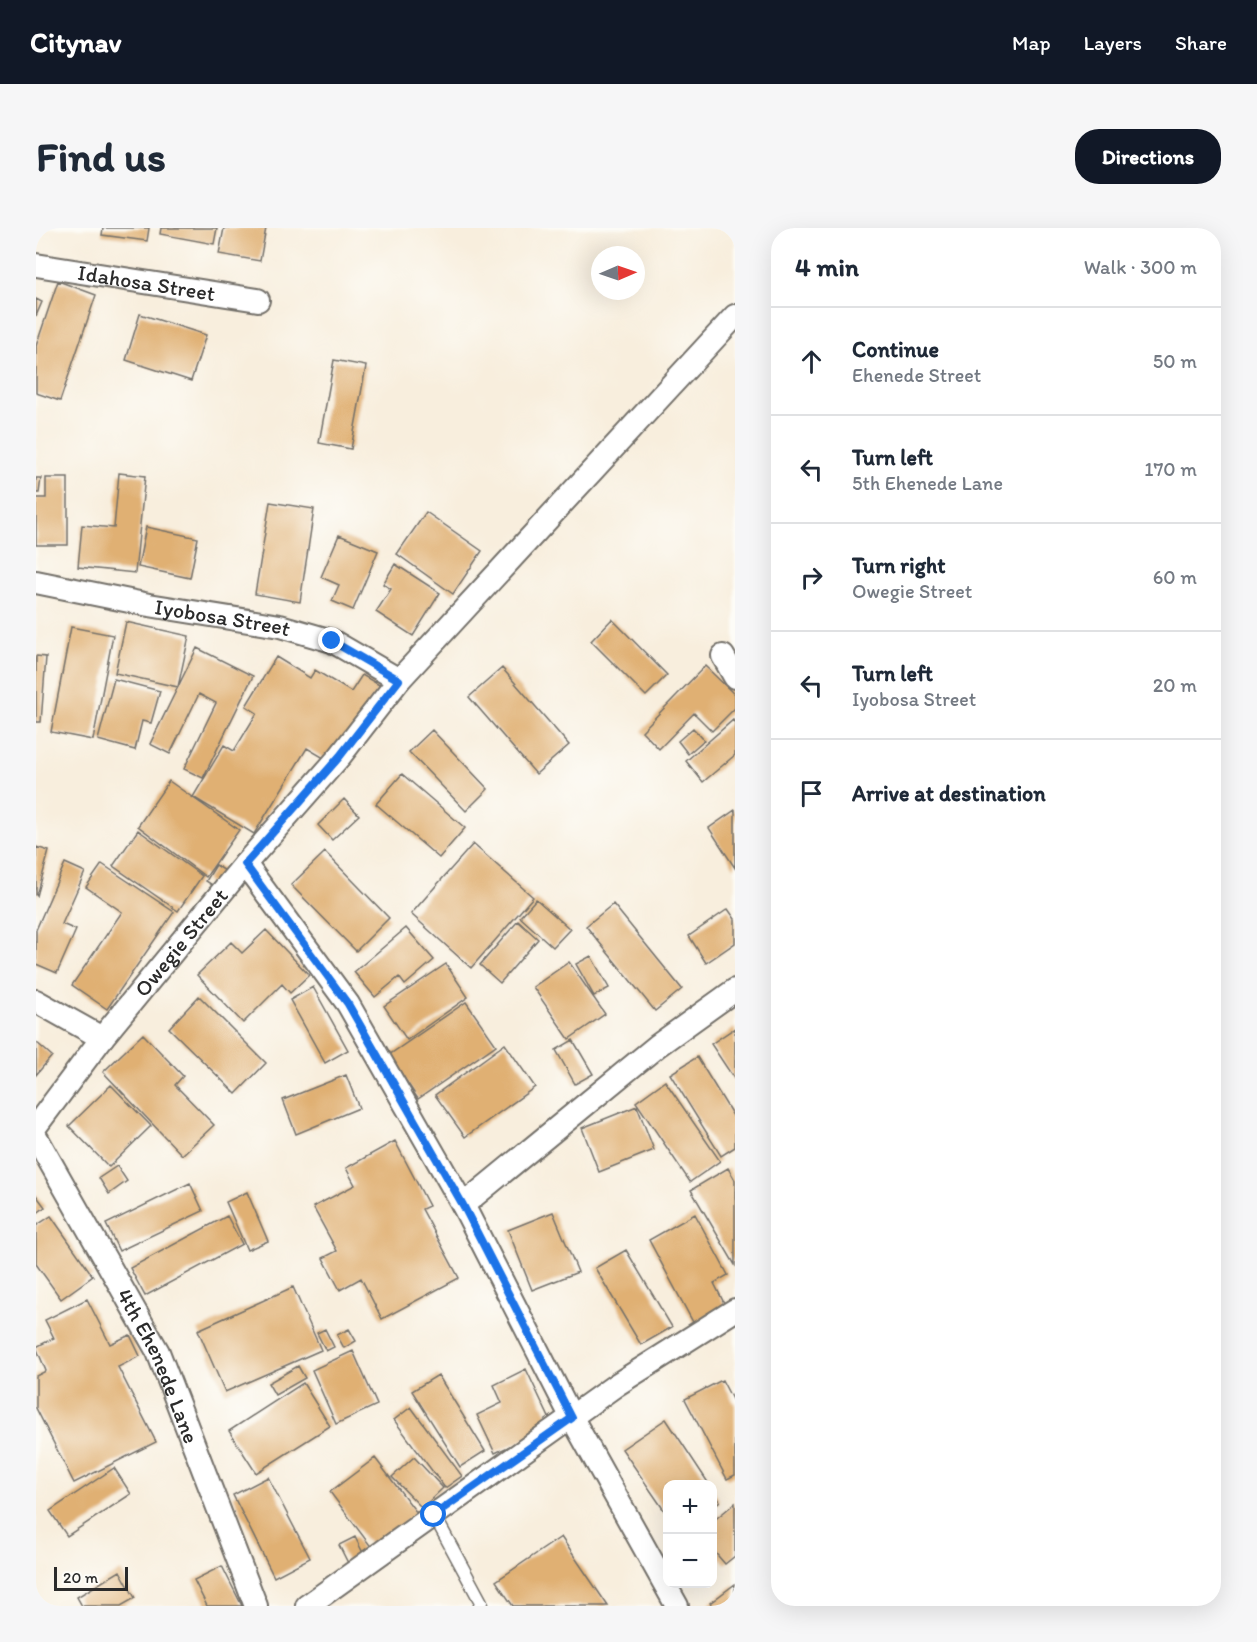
<!DOCTYPE html>
<meta charset="utf-8">
<style>
body{margin:0;font-family:Itim,sans-serif;background:#f6f6f7;color:#1f2937}
.controls{position:absolute;right:18px;bottom:18px;display:grid;overflow:hidden;border-radius:12px;box-shadow:0 6px 24px #0002}
.controls button{width:54px;height:54px;display:grid;place-items:center;padding:0;border:0;border-bottom:2px solid #e0e1e3;background:#fff;color:#1f2937;font:30px sans-serif}
.compass{position:absolute;left:555px;top:18px;width:54px;height:54px;border-radius:50%;background:#fff;box-shadow:0 6px 24px #0002;rotate:88deg}
.scale{position:absolute;left:18px;bottom:15px;width:74px;box-sizing:border-box;padding-left:6px;border:3px solid #2b2b2b;border-top:0;font-size:16px;line-height:21px;white-space:nowrap;color:#2b2b2b;-webkit-text-stroke:4px #fdfcf7;paint-order:stroke}
.stop{position:absolute;width:18px;height:18px;margin:-14px;border:4px solid #1a73e8;border-radius:50%;background:#fff}
.stop.end{background:#1a73e8;border-color:#fff;box-shadow:0 2px 6px #0008}
.list{margin:0;padding:0;list-style:none}
h2{display:flex;justify-content:space-between;align-items:center;height:78px;margin:0;padding:0 24px;font-size:26px}
h2 small{font-size:20px;font-weight:400;color:#747a83}
.list li{display:grid;grid-template-columns:39px 1fr auto;gap:18px;align-items:center;box-sizing:border-box;height:108px;padding:0 24px;border-top:2px solid #e0e1e3}
.list b{display:block;font-size:22px;white-space:nowrap}
.list p{margin:0;font-size:20px;white-space:nowrap;color:#747a83}
.list em{font-size:20px;font-style:normal;color:#747a83}
.icon{flex:none;width:33px;height:33px;fill:none;stroke:currentColor;stroke-width:2;stroke-linecap:round;stroke-linejoin:round}
.map{position:relative;flex:none;width:699px;height:1378px;overflow:hidden;border-radius:24px}
header{display:flex;align-items:center;gap:36px;box-sizing:border-box;height:84px;padding:0 30px;background:#111827;color:#fff}
header strong{font-size:28px}
nav{display:flex;gap:33px;margin-inline-start:auto;font-size:21px}
.intro{display:flex;align-items:center;justify-content:space-between;box-sizing:border-box;height:144px;padding:0 36px}
h1{margin:0;font-size:42px}
.button{padding:15px 27px;border-radius:24px;background:#111827;color:#fff;font-size:21px;font-weight:700}
main{display:flex;gap:36px;padding:0 36px}
aside{flex:1;background:#fff;border-radius:24px;box-shadow:0 6px 24px #0002}
.map>svg:first-child{display:block}
</style>
<header>
<strong>Citynav</strong>
<nav><a>Map</a><a>Layers</a><a>Share</a></nav>
</header>
<div class="intro"><h1>Find us</h1><a class="button">Directions</a></div>
<main>
<div class="map">
<svg width="699" height="1378" viewBox="0 0 699 1378">
<rect width="100%" height="100%" fill="#fdfcf7"/>
<filter id="ink" filterUnits="userSpaceOnUse"><feTurbulence type="fractalNoise" baseFrequency=".0167" numOctaves="2"/><feDisplacementMap in="SourceGraphic" scale="12" xChannelSelector="R" yChannelSelector="G"/><feConvolveMatrix kernelMatrix="1 2 1 2 8 2 1 2 1" color-interpolation-filters="sRGB"/></filter>
<filter id="wash" filterUnits="userSpaceOnUse"><feTurbulence type="fractalNoise" baseFrequency=".008" numOctaves="4" result="noise"/><feDisplacementMap in="SourceGraphic" scale="24" xChannelSelector="R" yChannelSelector="G"/><feGaussianBlur stdDeviation="1.35" result="paint"/><feColorMatrix in="noise" values="0 0 0 0 0 0 0 0 0 0 0 0 0 0 0 0 0 1.4 0 .05"/><feComposite in="paint" operator="in"/></filter>
<g filter="url(#wash)">
<rect width="100%" height="100%" fill="#f8eedd"/>
<g id="blocks">
<path fill="#e0b073" d="M67,0H113L111,13L66,7Z
M125,0H181L178,16L124,6Z
M188,0H230L224,33L183,26Z
M22,53L60,67L24,173L0,165V118Z
M0,71L6,74L0,88Z
M104,86L170,107L155,153L90,132Z
M298,132L330,138L315,221L283,215Z
M83,245L109,248L99,345L42,339L46,297L78,300Z
M0,250H5L3,265H0Z
M10,250H32V317H0V270H10Z
M234,274L278,281L264,374L219,366Z
M390,284L446,323L417,366L361,326Z
M110,299L162,310L154,350L102,339Z
M303,307L342,323L317,382L296,373L303,357L285,349Z
M359,336L404,365L377,408L340,384L355,361L347,356Z
M576,391L631,447L610,468L555,413Z
M90,394L153,408L142,459L79,445Z
M35,399L77,407L57,512L15,504Z
M161,420L217,448L167,550L148,541L180,475L163,466L134,526L114,516Z
M0,428L10,429L5,494H0Z
M240,429L274,450L279,442L315,464L326,447L345,458L298,536L271,520L218,606L157,569L188,517L198,523L221,485L210,478Z
M669,438L699,467V480L676,503L658,485L623,521L606,503Z
M466,440L533,517L500,546L433,469Z
M78,451L124,463L115,495L106,493L99,522L62,512Z
M697,492L699,495V527L667,554L650,533Z
M657,500L668,512L652,526L642,513Z
M396,502L452,561L430,583L373,524Z
M366,546L429,600L403,630L340,576Z
M133,553L203,602L170,649L102,598Z
M308,571L323,587L296,612L282,597Z
M699,582V640L673,600Z
M102,602L166,648L142,683L77,638Z
M437,616L497,669L435,740L375,686Z
M0,619L13,623L1,668L0,667Z
M289,624L353,690L320,723L255,657Z
M29,635L49,644L26,696L40,702L21,745L0,736V702Z
M66,636L138,684L71,781L36,757L86,684L50,659Z
M180,637L197,648L187,664L170,653Z
M500,671L534,701L517,719L484,689Z
M577,676L646,761L619,783L550,698Z
M692,681L699,691V715L670,735L653,708Z
M482,693L502,711L464,755L444,737Z
M370,700L398,732L369,757L363,749L339,769L318,744Z
M230,702L273,747L254,765L246,756L207,795L161,747L195,714L206,725Z
M555,728L573,760L558,768L540,736Z
M533,734L569,786L533,811L497,759Z
M410,736L432,769L371,812L348,778Z
M277,759L312,822L289,835L254,772Z
M163,768L230,835L200,866L133,800Z
M430,774L460,817L382,871L353,827Z
M699,800V852L675,816Z
M107,806L147,848L139,857L178,897L146,927L67,844Z
M537,812L557,846L539,856L520,822Z
M0,814L16,828L0,847Z
M469,816L499,859L429,909L399,867Z
M661,829L699,891V919L685,928L634,846Z
M310,847L323,880L260,906L247,872Z
M629,853L684,933L654,954L600,874Z
M75,857L115,898L73,939L33,898Z
M601,878L618,922L563,944L546,900Z
M359,913L393,978L386,981L423,1050L346,1091L325,1050L304,1062L287,1030L301,1023L277,979L319,957L310,940Z
M81,938L91,953L73,966L63,950Z
M692,940L699,952V1037L655,962Z
M154,955L167,983L83,1023L70,996Z
M211,964L232,1013L211,1022L190,974Z
M0,967L9,979L0,986Z
M517,984L542,1044L496,1062L472,1002Z
M659,986L692,1047L678,1055L690,1079L658,1096L613,1012Z
M15,988L57,1048L25,1071L0,1036V998Z
M191,988L206,1016L109,1068L94,1040Z
M590,1022L636,1099L605,1117L559,1040Z
M257,1059L285,1122L189,1164L162,1102Z
M51,1071L74,1116L94,1107L104,1128L82,1139L120,1214L38,1255L0,1180V1148L10,1143L0,1119L18,1110L9,1092Z
M289,1101L298,1119L290,1123L281,1105Z
M313,1101L320,1113L308,1120L301,1107Z
M317,1123L341,1177L300,1196L276,1142Z
M262,1138L269,1150L239,1167L232,1155Z
M490,1141L517,1198L459,1225L441,1187L466,1175L458,1157Z
M402,1147L449,1223L424,1239L376,1163Z
M686,1152L699,1177V1247L691,1251L649,1171Z
M267,1155L294,1198L220,1245L193,1203Z
M375,1179L426,1248L409,1260L358,1192Z
M630,1191L673,1256H632V1288L586,1221Z
M378,1229L407,1260L386,1280L356,1249Z
M339,1230L381,1285L336,1320L294,1264Z
M78,1240L95,1266L31,1308L14,1283Z
M232,1249L274,1330L238,1349L197,1267Z
M676,1261L684,1273L676,1279Z
M699,1275V1328L689,1336L676,1321V1294Z
M319,1309L328,1327L312,1335L303,1317Z
M525,1309L572,1378H477L460,1353Z
M186,1338L206,1378H171L158,1352Z
M84,1343L99,1370L85,1378H46L41,1369Z
M699,1356V1378H676L674,1375Z"/>
</g>
</g>
<g filter="url(#ink)">
<use href="#blocks" fill-opacity="0" stroke="#736f69" stroke-width="1.5"/>
<g fill="none" stroke-linecap="round" stroke-linejoin="round">
<defs>
<path id="lane" d="M398,1287L445,1374L444,1378"/>
<g id="street">
<path id="s1" d="M0,37L222,72"/>
<path id="s2" d="M0,354L113,377L244,398L296,413L363,452"/>
<path d="M687,428L699,449"/>
<path d="M209,636L312,776L427,977L536,1190L641,1378"/>
<path d="M0,773L66,810"/>
<path id="s3" d="M0,898L66,810L209,636L304,528L363,452L699,88"/>
<path id="s4" d="M0,909L122,1124L220,1378"/>
<path d="M427,977L621,818L699,762"/>
<path d="M271,1378L580,1157L699,1082"/>
</g>
</defs>
<use href="#lane" stroke="#736f69" stroke-width="15"/>
<use href="#street" stroke="#736f69" stroke-width="26"/>
<use href="#lane" stroke="#fff" stroke-width="12"/>
<use href="#street" stroke="#fff" stroke-width="22"/>
</g>
</g>
<g fill="none" stroke-linecap="round" stroke-linejoin="round" filter="url(#ink)">
<path stroke="#1a73e8" stroke-width="8" d="M296,413L363,452L304,528L209,636L312,776L427,977L536,1190L398,1287"/>
</g>
<g text-anchor="middle" stroke-width="5" stroke-linejoin="round" paint-order="stroke">
<g font-size="22" fill="#2b2b2b" stroke="#fdfcf7">
<text dy="8" stroke="none"><textPath href="#s1" startOffset="112">Idahosa Street</textPath></text>
<text dy="8" stroke="none"><textPath href="#s2" startOffset="190">Iyobosa Street</textPath></text>
<text dy="8" stroke="none"><textPath href="#s3" startOffset="234">Owegie Street</textPath></text>
<text dy="8" stroke="none"><textPath href="#s4" startOffset="260">4th Ehenede Lane</textPath></text>
</g>
</g>
</svg>
<div class="controls">
<button>+</button>
<button>−</button>
</div>
<svg class="compass" viewBox="-18 -18 36 36"><path d="M0-13l5 13h-10z" fill="#e53935"/><path d="M0 13l5-13h-10z" fill="#747a83"/></svg>
<div class="scale">20 m</div>
<div class="stop" style="left:398px;top:1287px"></div>
<div class="stop end" style="left:296px;top:413px"></div>
</div>
<aside>
<h2>4 min<small>Walk · 300 m</small></h2>
<ul class="list">
<li><svg class="icon" aria-label="ahead" viewBox="0 0 24 24"><path d="M12 20V5M6 11l6-6 6 6"/></svg><div><b>Continue</b><p>Ehenede Street</p></div><em>50 m</em></li>
<li><svg class="icon" aria-label="left" viewBox="0 0 24 24"><path d="M17 20v-9H6M10 6l-5 5 5 5"/></svg><div><b>Turn left</b><p>5th Ehenede Lane</p></div><em>170 m</em></li>
<li><svg class="icon" aria-label="right" viewBox="0 0 24 24"><path d="M7 20v-9h11M14 6l5 5-5 5"/></svg><div><b>Turn right</b><p>Owegie Street</p></div><em>60 m</em></li>
<li><svg class="icon" aria-label="left" viewBox="0 0 24 24"><path d="M17 20v-9H6M10 6l-5 5 5 5"/></svg><div><b>Turn left</b><p>Iyobosa Street</p></div><em>20 m</em></li>
<li><svg class="icon" aria-label="arrive" viewBox="0 0 24 24"><path d="M6 21V4h12l-3 4 3 4H6"/></svg><div><b>Arrive at destination</b></div></li>
</ul>
</aside>
</main>
